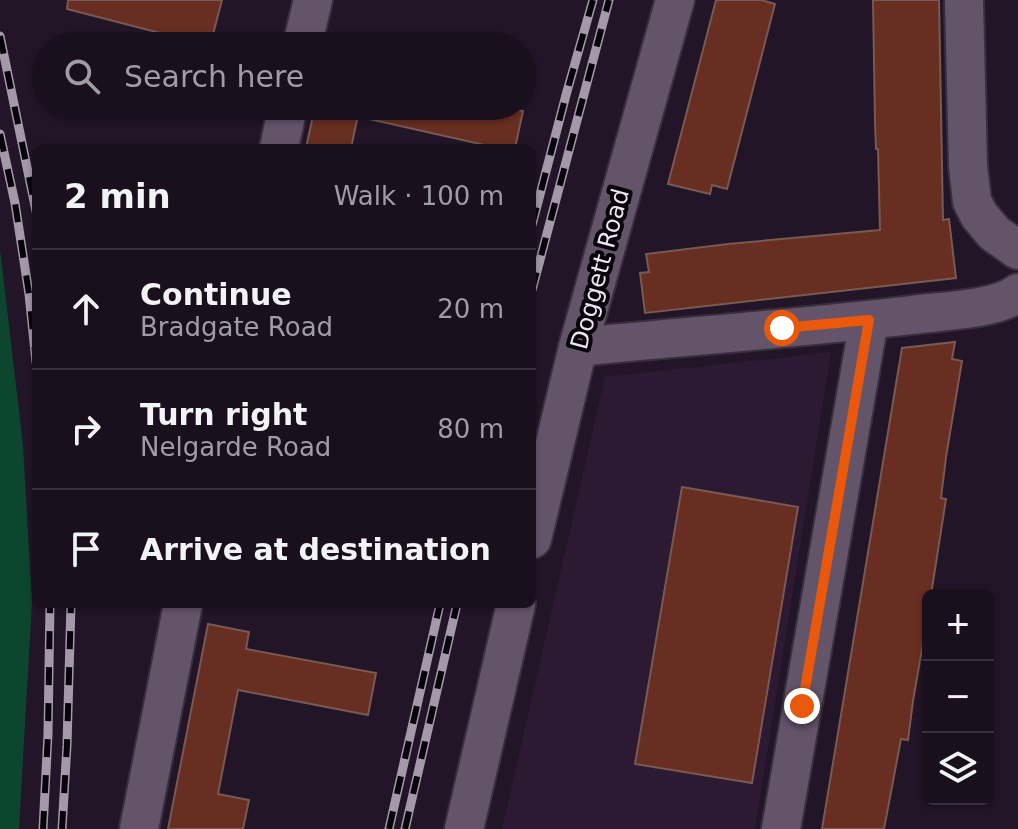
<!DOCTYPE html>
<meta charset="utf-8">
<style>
body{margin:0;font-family:"DejaVu Sans",sans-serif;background:#271e2a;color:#f1f3f6}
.controls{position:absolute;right:24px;bottom:24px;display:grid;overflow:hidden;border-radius:12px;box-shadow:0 2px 6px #0004}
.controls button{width:72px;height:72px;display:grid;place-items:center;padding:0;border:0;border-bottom:2px solid #38303b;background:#1a101d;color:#f1f3f6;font:40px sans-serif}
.stop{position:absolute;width:24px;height:24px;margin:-18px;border:6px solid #ea580c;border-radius:50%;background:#fff}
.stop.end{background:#ea580c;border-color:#fff;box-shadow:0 2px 8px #0008}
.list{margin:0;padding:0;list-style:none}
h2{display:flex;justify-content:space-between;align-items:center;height:104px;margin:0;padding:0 32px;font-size:34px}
h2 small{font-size:26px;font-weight:400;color:#9f9da4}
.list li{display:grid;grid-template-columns:52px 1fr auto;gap:24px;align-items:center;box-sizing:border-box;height:120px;padding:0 32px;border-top:2px solid #38303b}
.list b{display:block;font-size:30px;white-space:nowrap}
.list p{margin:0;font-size:26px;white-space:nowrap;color:#9f9da4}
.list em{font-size:26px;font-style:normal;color:#9f9da4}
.icon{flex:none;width:44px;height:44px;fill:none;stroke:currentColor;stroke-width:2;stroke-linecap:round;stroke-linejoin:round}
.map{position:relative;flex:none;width:1018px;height:829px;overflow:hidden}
.search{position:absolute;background:#1a101d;box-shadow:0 2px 6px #0004;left:32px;top:32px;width:504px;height:88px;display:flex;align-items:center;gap:20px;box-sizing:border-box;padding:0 28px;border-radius:44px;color:#9f9da4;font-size:30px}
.panel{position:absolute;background:#1a101d;box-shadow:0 2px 6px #0004;left:32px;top:144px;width:504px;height:464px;border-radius:12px}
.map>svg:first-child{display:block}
</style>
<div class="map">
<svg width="1018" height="829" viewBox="0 0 1018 829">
<rect width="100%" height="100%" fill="#221527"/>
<path fill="#2c1a32" d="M831,352L755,829H502L605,377Z"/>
<path fill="#0c462f" d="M0,249L23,445L32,602L19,829H0Z"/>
<path fill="#682e21" stroke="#775a52" stroke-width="2" d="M68,0H222L210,46H165L168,35L67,9Z
M716,0H761L775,4L727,189L712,185L710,194L668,184Z
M873,0H939L943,220L949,219L956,278L645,313L640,273L649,272L646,254L728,244L880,230L878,149H876L875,123Z
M315,106H360L351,148H306Z
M361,106H500L523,111L515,148H498L360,117Z
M955,342L952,359L962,361L946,457L941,498L946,499L931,595H928V614L913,701L908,740L901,739L884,829H822L902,348Z
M682,487L798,507L752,783L635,764Z
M208,624L249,632L246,649L376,673L368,715L238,690L218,794L249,800L243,829H168Z"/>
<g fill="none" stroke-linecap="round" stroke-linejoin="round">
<defs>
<path id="minor" d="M964,0L968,166L972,201L979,215L994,233L1018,250
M302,46L313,0
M279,148L288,106
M578,347C689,336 801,328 912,315C940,311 996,310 1018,293
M532,539L578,347L675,0
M139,829L183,604
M464,829L516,604
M781,829L869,320"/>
</defs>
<use href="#minor" stroke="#382f3d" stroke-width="42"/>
<use href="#minor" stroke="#64546a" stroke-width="38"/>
<defs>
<path id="rail" d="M0,36L36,211
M0,134L15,203L29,294L36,362
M532,225L566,95L593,0
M532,290L609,0
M43,829L48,734L50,604
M62,829L67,745L71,604
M389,829L440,604
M405,829L457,604"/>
</defs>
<use href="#rail" stroke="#a499a8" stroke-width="9"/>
<use href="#rail" stroke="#08040b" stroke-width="6" stroke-dasharray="18" stroke-linecap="butt"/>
</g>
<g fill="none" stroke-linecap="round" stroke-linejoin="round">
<path stroke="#ea580c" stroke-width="10" d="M782,328L869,320L802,706"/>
</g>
<g text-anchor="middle" stroke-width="8" stroke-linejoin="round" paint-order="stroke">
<g font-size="24" fill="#eee4f2" stroke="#08040b">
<text transform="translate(600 269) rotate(-75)" y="8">Doggett Road</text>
</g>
</g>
</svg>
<div class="controls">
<button>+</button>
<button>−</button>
<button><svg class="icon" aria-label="layers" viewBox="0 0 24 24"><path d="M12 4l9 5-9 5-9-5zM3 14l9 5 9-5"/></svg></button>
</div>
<div class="stop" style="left:782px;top:328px"></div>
<div class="stop end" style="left:802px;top:706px"></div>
<div class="search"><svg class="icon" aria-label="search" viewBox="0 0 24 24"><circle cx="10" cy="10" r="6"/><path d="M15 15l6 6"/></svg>Search here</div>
<section class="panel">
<h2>2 min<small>Walk · 100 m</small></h2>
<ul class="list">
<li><svg class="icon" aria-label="ahead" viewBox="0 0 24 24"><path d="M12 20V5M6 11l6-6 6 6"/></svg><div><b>Continue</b><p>Bradgate Road</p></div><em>20 m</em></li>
<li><svg class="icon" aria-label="right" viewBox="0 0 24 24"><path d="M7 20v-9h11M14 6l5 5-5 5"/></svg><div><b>Turn right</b><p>Nelgarde Road</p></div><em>80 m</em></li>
<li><svg class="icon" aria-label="arrive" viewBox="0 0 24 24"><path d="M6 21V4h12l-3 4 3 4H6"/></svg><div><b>Arrive at destination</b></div></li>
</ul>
</section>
</div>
